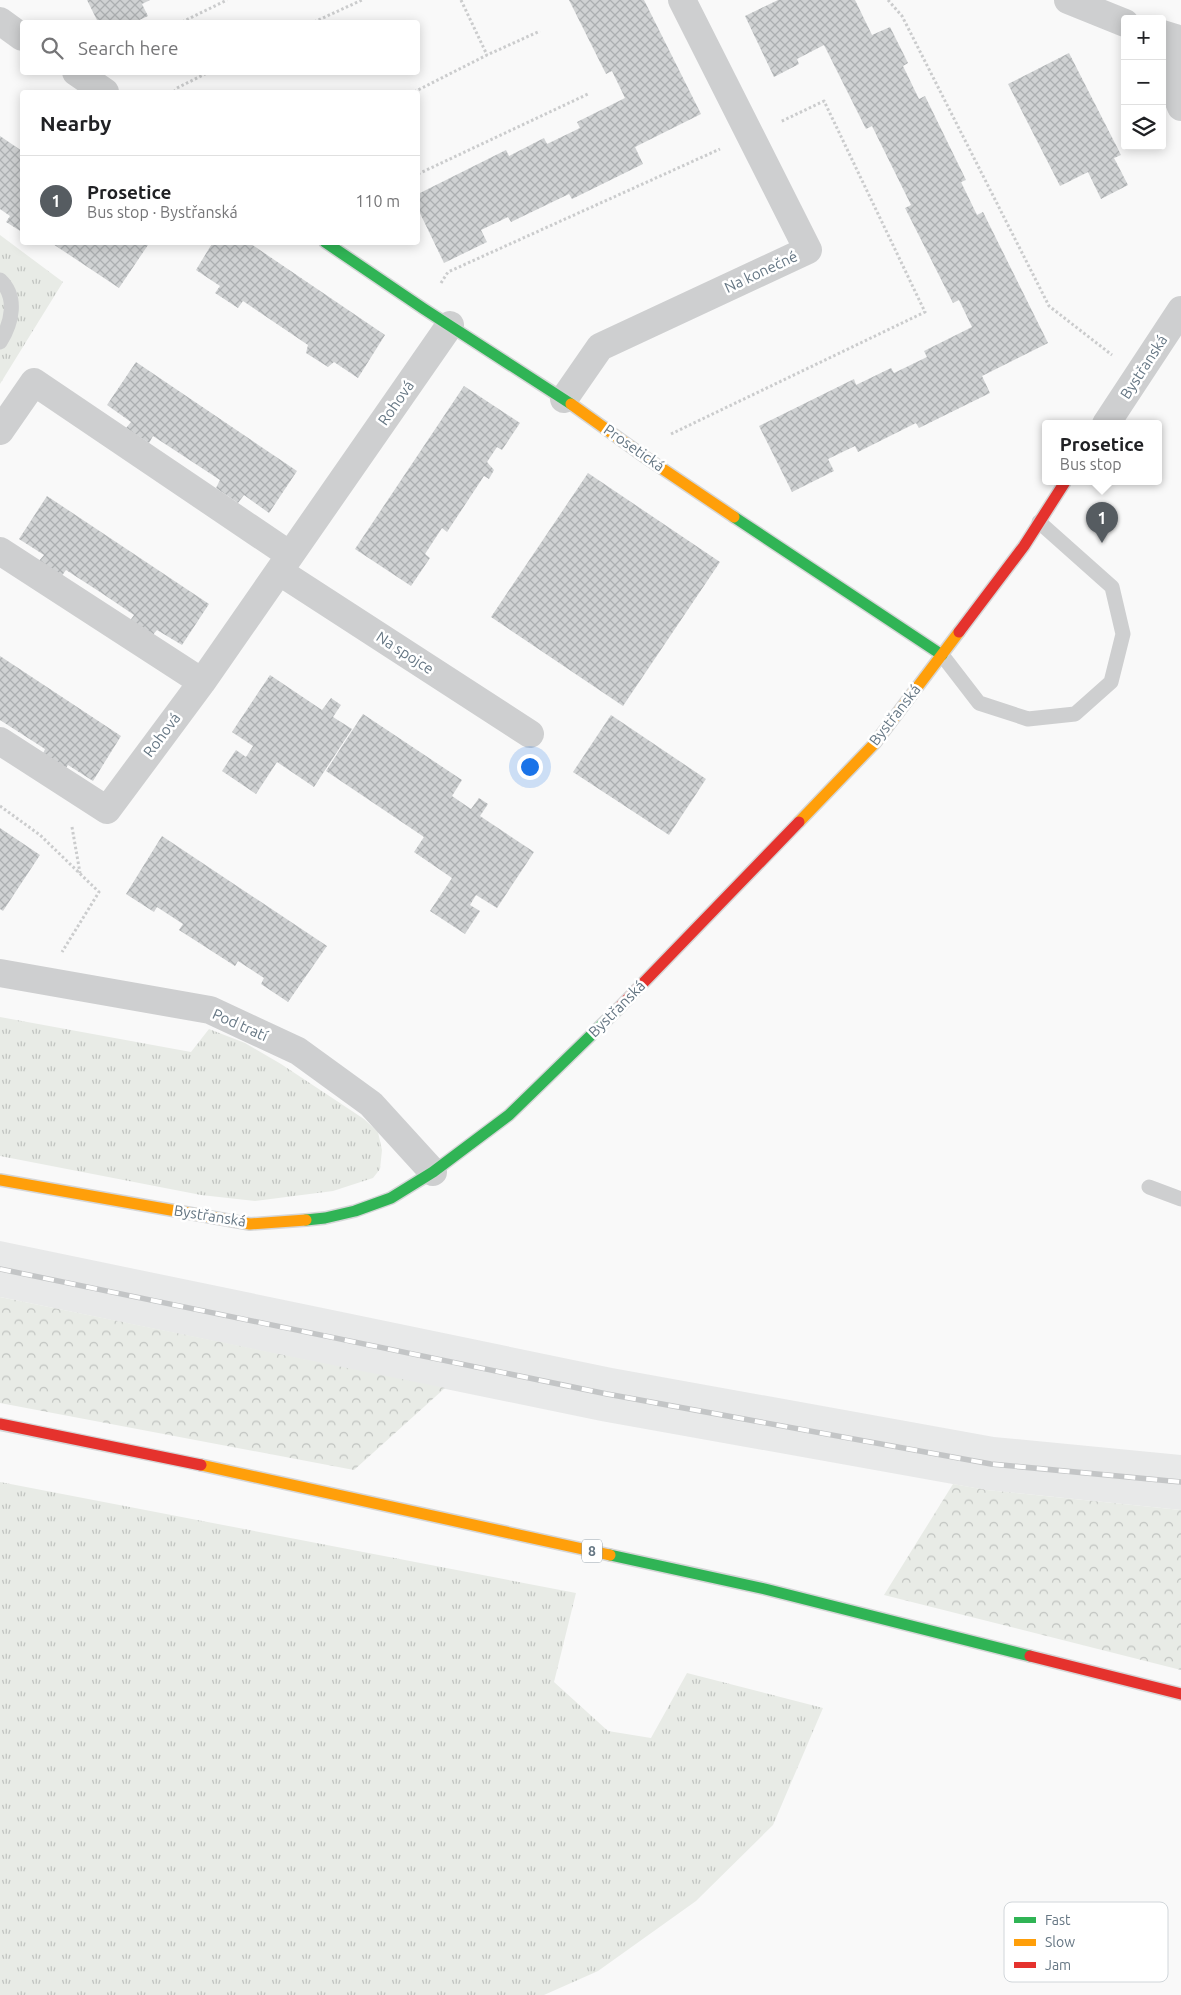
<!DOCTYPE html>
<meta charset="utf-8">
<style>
body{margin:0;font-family:Ubuntu,sans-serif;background:#f6f6f6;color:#202124}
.controls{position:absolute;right:15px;top:15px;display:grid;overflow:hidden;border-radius:5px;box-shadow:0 2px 12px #0003}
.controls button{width:45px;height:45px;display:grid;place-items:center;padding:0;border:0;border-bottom:1px solid #e0e0e0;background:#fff;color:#202124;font:25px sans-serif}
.you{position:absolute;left:529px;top:766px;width:18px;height:18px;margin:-12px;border:4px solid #fff;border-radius:50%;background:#1a73e8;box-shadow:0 0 0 8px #1a73e833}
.badge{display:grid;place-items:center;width:32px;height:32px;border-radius:50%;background:#565c61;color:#fff;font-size:16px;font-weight:700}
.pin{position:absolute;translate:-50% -41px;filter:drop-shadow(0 1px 2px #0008)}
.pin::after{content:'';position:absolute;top:26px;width:18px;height:15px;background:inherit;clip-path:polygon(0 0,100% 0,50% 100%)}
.popup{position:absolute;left:1042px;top:420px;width:120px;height:65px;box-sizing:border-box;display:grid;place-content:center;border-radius:5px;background:#fff;filter:drop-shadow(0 1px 4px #0005);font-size:16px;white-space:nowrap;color:#757577}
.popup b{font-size:19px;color:#202124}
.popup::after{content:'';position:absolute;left:50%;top:100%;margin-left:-10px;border:10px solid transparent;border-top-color:#fff}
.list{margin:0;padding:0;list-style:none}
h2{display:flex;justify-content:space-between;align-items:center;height:65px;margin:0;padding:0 20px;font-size:21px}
h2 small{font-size:16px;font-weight:400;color:#757577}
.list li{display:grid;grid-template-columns:32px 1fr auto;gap:15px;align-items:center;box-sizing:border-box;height:90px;padding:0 20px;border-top:1px solid #e0e0e0}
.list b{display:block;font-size:19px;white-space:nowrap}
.list p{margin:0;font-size:16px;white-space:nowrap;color:#757577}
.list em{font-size:16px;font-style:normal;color:#757577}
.icon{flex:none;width:28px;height:28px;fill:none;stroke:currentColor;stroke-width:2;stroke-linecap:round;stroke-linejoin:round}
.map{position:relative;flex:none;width:1181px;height:1995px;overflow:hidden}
.search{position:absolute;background:#fff;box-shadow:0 2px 12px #0003;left:20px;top:20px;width:400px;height:55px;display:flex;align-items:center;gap:12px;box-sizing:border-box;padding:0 18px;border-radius:5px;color:#757577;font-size:19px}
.panel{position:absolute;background:#fff;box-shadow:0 2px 12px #0003;left:20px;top:90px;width:400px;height:155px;border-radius:5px}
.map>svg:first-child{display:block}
</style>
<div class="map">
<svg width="1181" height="1995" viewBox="0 0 1181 1995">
<defs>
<pattern id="grass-tufts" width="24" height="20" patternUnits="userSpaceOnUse" patternTransform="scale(1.25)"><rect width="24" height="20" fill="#e8ebe6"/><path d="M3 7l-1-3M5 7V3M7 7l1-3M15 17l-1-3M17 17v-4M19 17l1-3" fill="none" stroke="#c0c3c0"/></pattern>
<pattern id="forest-crowns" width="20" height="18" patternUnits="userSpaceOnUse" patternTransform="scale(1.25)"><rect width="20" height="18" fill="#e8ebe6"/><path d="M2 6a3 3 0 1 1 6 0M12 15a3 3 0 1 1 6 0" fill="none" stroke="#c0c3c0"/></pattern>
<pattern id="building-cross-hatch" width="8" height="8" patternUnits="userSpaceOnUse" patternTransform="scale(1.25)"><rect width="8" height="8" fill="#d0d2d3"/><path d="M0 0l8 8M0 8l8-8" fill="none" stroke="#acafb1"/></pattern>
</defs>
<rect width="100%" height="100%" fill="#f9f9f9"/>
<path fill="#e8e9e9" d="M0,1241L612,1368L994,1437L1181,1455V1510L986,1490L601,1421L0,1297Z"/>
<path fill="url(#grass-tufts)" d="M0,235L63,282L0,384Z
M0,1017L191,1052L209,1029L245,1043L281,1064L364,1119L378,1132L382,1150L380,1169L373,1178L333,1191L255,1201L201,1195L0,1156Z
M0,1482L576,1593L554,1682L608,1731L651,1738L687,1673L823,1708L773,1825L696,1901L598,1971L544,1995H0Z"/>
<path fill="url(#forest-crowns)" d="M0,1297L445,1388L354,1470L0,1403Z
M953,1484L987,1490L1181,1510V1670L884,1595Z"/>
<path fill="url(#building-cross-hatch)" d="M87,0H150L142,4L148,16L135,22H98Z
M569,0H644L701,114L635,147L643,164L572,199L569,194L511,222L508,217L481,230L487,242L444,263L418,209V194L506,150L509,156L544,138L547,144L580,128L577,122L625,98L612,71L606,74Z
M778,0H855L872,35L890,27L908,63L903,66L919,99L925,96L966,180L961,182L977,215L983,212L1048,343L982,376L990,393L919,428L916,423L858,452L855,446L828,459L834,471L792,492L759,426L854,379L856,385L891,368L894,373L927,357L924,351L972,327L959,300L953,303L905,208L911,205L872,126L866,129L824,45L797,59L799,64L774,77L745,16Z
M1069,53L1121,155L1114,158L1128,185L1101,199L1088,172L1060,186L1008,84Z
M0,136L22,151V232L6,222L10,216L0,209Z
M50,242H150L119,288Z
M213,242H248L385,335L358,378L334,362L328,367L306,353L308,345L243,301L238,308L215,293L220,286L196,270Z
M136,362L297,471L269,513L244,495L238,503L216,488L220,480L153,436L149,443L126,428L131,422L107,405Z
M464,386L520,423L502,450L497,447L487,462L494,470L489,479L484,476L447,532L442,528L425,554L430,558L411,586L355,549Z
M588,473L720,562L623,706L491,617Z
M47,496L209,604L182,645L157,630L152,636L129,622L134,615L100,592L66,570L61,577L38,562L44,555L19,539Z
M0,656L121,736L93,781L68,765L63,772L42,756L45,749L0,720Z
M270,675L322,710L331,698L341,705L333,717L352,729L314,787L277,762L256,794L222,771L236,750L246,757L253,746L232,732Z
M363,714L462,780L452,796L471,809L479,798L488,804L480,816L534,852L497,908L476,895L470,905L480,911L465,934L430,911L452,878L414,852L424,837L326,771Z
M611,715L706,779L669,835L573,772Z
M0,828L40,855L3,911L0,909Z
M162,836L327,946L288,1002L261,984L264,978L238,961L235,966L179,930L183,924L157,907L154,912L126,894Z"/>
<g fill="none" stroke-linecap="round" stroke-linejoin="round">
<defs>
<path id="fast" d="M325,242L424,309L571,404
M734,517L942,655
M306,1220L325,1218L355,1211L391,1198L433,1172L509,1115L618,1009
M610,1555L765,1589L1030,1656"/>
<path id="slow" d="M571,404L645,457L734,517
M799,822L875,743L959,632
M0,1180L250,1224L306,1220
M201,1465L610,1555"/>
<path id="jam" d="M959,632L1024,546L1065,482
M618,1009L799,822
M0,1424L201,1465
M1030,1656L1181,1694"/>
</defs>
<use href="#fast" stroke="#d5d6d7" stroke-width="14"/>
<use href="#slow" stroke="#d5d6d7" stroke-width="14"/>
<use href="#jam" stroke="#d5d6d7" stroke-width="14"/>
<path stroke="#cbcccd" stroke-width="3" stroke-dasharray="2.5 2.5" stroke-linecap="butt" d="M461,0L487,55
M888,0L902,16L1049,306L1112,355
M182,22L227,0
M314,22L362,0
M174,92L177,88L209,72
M414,92L487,55L540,31
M418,174L588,94
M441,283L448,272L720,149
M671,434L925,312L824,101L780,122
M0,806L40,835L99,892L62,952
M72,827L80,873"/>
<path stroke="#cecfd0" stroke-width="15" d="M0,280C18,297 12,323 0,342
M942,655L979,703L1028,719L1075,714L1111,682L1123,634L1112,587L1039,522
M1149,1187L1181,1199"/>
<path stroke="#cecfd0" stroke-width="28" d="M1068,0L1125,23
M0,21L22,37
M1162,34L1175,38L1172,85L1181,107
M76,72L105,92
M564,399L600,347L808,250L682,0
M1106,424L1181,310
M0,431L34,382L290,555
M0,551L202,682
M280,572L530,734
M0,741L107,810L202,682L450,325
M0,973L210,1010L298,1051L371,1104L433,1172"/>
<use href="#fast" stroke="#30b455" stroke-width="11"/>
<use href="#slow" stroke="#ff9f0a" stroke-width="11"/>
<use href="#jam" stroke="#e5322d" stroke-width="11"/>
<defs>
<path id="rail" d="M0,1269L607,1394L991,1464L1181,1482"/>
</defs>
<use href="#rail" stroke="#c3c5c6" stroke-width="5.5"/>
<use href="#rail" stroke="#fff" stroke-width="4" stroke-dasharray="11" stroke-linecap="butt"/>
</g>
<g text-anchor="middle" stroke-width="5" stroke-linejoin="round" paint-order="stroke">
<rect fill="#fff" stroke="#939fa8" stroke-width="1" x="582" y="1539.5" width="20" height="23" rx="4"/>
<g font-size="14" font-weight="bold" fill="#657683">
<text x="592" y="1556">8</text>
</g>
<g font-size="15" fill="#657683" stroke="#fff">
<text transform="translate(761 272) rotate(-25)" y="5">Na konečné</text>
<text transform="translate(1144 367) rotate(-57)" y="5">Bystřanská</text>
<text transform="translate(396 403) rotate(-55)" y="5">Rohová</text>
<text transform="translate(634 448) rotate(35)" y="5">Prosetická</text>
<text transform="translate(405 653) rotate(33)" y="5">Na spojce</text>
<text transform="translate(895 715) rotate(-52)" y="5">Bystřanská</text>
<text transform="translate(162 735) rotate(-53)" y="5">Rohová</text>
<text transform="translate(617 1009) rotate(-45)" y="5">Bystřanská</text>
<text transform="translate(240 1025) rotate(24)" y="5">Pod tratí</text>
<text transform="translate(210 1216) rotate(9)" y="5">Bystřanská</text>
</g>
</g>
<rect x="1004" y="1902" width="164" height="80" rx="8" fill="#fff" stroke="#d1d6da" stroke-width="1"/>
<rect x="1014" y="1917" width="22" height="6" fill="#30b455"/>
<rect x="1014" y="1939" width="22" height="7" fill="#ff9f0a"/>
<rect x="1014" y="1962" width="22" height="6" fill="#e5322d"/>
<g font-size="14" fill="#657683">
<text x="1045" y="1925">Fast</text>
<text x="1045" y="1947">Slow</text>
<text x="1045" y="1970">Jam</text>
</g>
</svg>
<div class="controls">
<button>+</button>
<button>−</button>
<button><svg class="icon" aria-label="layers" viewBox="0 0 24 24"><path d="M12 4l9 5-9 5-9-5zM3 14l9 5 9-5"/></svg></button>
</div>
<div class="you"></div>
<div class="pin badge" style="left:1102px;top:543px">1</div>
<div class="popup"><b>Prosetice</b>Bus stop</div>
<div class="search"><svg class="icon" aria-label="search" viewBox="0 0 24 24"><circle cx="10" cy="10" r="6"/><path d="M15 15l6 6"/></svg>Search here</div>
<section class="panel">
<h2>Nearby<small></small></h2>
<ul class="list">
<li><span class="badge">1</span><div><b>Prosetice</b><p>Bus stop · Bystřanská</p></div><em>110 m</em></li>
</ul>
</section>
</div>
